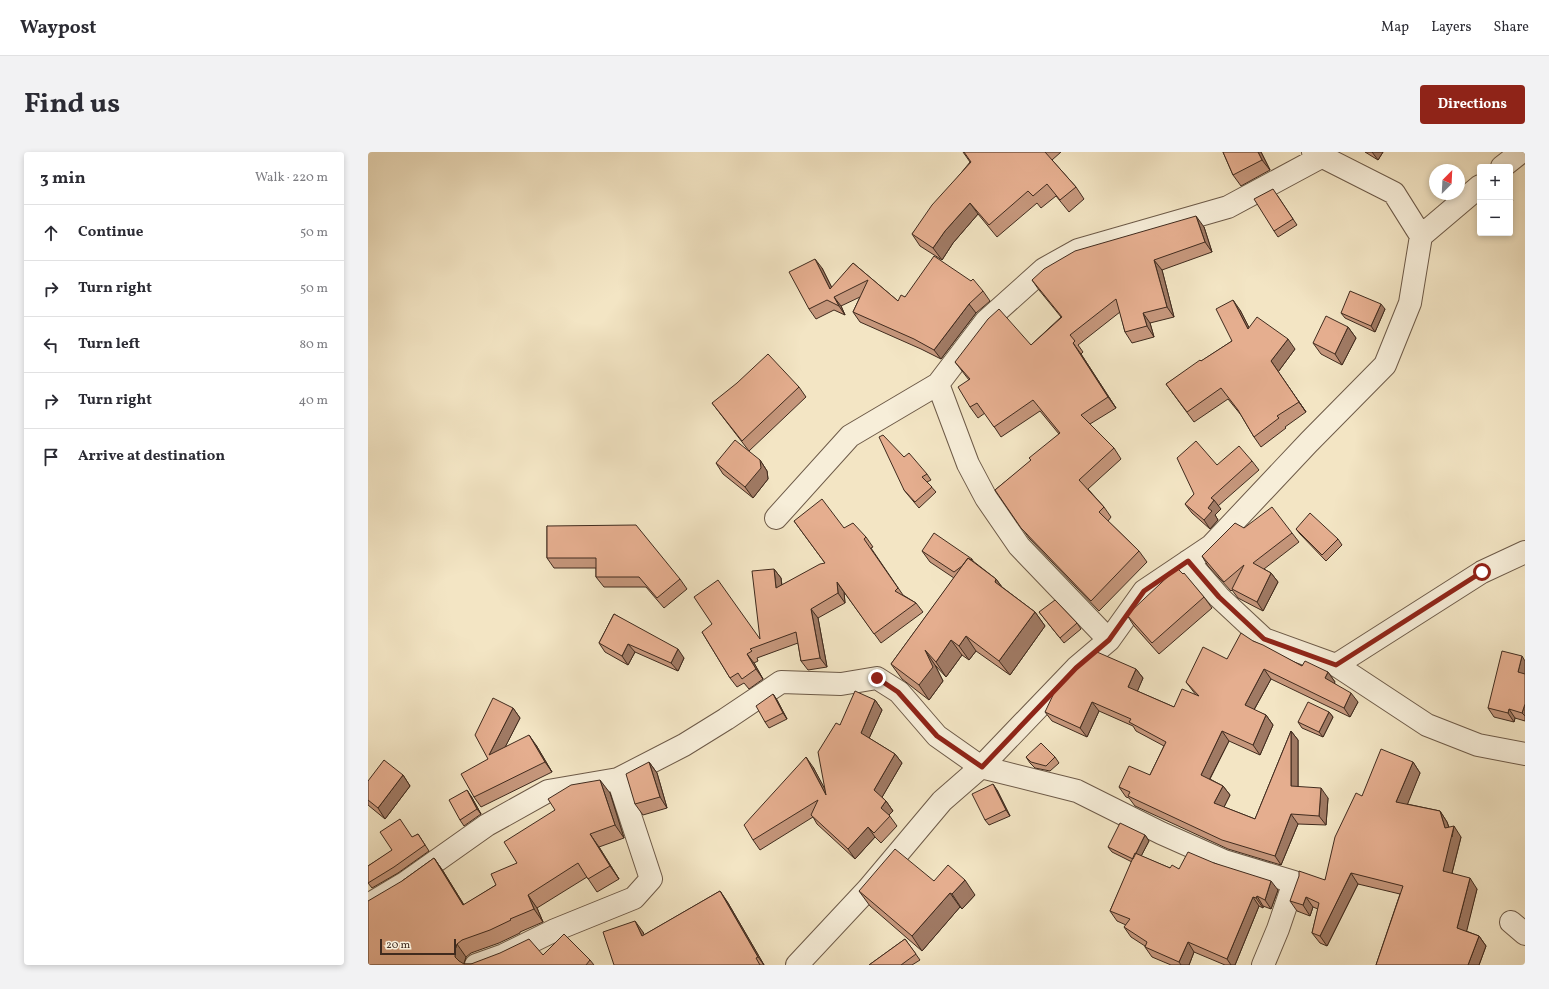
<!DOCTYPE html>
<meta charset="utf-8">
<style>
body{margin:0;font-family:Vollkorn,serif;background:#f2f2f3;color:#2b2b33}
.controls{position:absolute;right:12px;top:12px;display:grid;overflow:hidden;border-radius:4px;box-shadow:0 2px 6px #0003}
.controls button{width:36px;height:36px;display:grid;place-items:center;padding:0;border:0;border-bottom:1px solid #e1e1e2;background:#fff;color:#2b2b33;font:20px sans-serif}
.compass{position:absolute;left:1061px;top:12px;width:36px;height:36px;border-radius:50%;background:#fff;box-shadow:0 2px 6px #0003;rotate:24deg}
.scale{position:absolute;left:12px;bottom:10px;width:76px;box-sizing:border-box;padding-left:4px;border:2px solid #402b1e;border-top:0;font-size:11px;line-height:14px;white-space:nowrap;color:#402b1e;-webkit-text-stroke:3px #f7eed9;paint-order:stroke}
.stop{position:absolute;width:12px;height:12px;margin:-9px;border:3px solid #8f2418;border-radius:50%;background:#fff}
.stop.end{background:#8f2418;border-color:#fff;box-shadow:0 1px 4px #0008}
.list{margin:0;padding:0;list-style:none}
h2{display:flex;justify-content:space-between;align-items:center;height:52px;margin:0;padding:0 16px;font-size:17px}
h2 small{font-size:13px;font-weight:400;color:#7c7c81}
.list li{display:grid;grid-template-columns:26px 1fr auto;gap:12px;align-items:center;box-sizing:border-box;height:56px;padding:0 16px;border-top:1px solid #e1e1e2}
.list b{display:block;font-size:15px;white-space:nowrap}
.list em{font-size:13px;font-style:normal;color:#7c7c81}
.icon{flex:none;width:22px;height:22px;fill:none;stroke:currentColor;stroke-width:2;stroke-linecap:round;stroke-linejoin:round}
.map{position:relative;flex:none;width:1157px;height:813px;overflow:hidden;border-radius:4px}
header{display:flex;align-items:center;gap:24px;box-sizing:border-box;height:56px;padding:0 20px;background:#fff;border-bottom:1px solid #e1e1e2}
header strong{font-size:19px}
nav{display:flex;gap:22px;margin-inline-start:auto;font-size:14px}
.intro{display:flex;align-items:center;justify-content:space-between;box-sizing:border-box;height:96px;padding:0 24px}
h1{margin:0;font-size:28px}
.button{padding:10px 18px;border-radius:4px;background:#8f2418;color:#fff;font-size:14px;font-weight:700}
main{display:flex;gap:24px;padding:0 24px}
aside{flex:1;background:#fff;border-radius:4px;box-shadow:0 2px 6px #0003}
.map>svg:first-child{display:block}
</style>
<header>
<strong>Waypost</strong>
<nav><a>Map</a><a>Layers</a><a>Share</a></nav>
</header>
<div class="intro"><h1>Find us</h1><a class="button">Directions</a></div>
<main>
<aside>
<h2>3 min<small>Walk · 220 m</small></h2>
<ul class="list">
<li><svg class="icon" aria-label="ahead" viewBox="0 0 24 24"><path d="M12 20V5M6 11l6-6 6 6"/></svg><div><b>Continue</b></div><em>50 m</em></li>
<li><svg class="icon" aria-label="right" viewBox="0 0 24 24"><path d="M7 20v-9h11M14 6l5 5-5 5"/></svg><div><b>Turn right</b></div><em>50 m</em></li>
<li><svg class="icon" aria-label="left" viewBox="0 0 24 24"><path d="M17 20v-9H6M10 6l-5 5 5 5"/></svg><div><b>Turn left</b></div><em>80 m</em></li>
<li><svg class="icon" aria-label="right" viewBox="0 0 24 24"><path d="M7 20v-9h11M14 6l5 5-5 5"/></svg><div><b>Turn right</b></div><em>40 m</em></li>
<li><svg class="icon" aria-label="arrive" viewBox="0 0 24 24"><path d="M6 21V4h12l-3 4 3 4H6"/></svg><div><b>Arrive at destination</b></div></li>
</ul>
</aside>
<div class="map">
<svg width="1157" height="813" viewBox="0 0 1157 813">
<rect width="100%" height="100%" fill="#f3e5c4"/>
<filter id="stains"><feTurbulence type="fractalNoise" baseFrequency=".005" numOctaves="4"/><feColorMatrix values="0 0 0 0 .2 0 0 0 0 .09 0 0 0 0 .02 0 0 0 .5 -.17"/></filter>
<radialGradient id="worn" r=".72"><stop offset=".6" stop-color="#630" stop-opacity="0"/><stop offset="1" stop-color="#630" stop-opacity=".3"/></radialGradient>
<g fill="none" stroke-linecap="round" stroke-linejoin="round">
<defs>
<path id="minor" d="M1134,15L1153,0
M1053,84L1112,34
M570,232L600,312L618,346L651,394L741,488
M408,366L482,284L570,232L618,169L676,117L710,98L860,55L953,5
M820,409L851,445L896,487L968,513L1059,573L1110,593L1157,602
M968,513L1114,420L1157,400
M0,753L37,731L119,673L180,639L250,627L316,593L358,567L413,530L473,532L509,526L531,540L569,584L613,615L709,639L793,681L856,709L926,730L910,777L895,813
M1143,770L1157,782
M108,813L136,803L187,778L266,746L283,727L250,627
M429,813L500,737L574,649L613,615L708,516L741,488L776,439L843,394L941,290L1017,213L1042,151L1053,84L1026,41L945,0"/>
</defs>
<use href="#minor" stroke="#6d5a48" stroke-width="24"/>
<use href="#minor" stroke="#f7eed9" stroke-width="22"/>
</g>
<path fill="#c5967b" stroke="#402b1e" d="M595,0H693L684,8L708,35L716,47L701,60L688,44L673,56L669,51L629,85L610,62L585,91L574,108L552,94L544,82L602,10Z
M855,0H893L902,18L873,34L865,23Z
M997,0H1015L1010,8Z
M909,43L929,73L910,85L906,79Z
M836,75L844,100L794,118L806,165L782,171L786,185L764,191L757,180L752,160L710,193L715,200L713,202L748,256L722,272L746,296L753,307L720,337L736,355L743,365L740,369L771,399L779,410L731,459L661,386L627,338L663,309L691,282L672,259L633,285L617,261L610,266L602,255L601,228L587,210L663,193L693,165L671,138L664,128Z
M485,111L530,149L537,145L615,139L622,149L608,161L573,207L553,197L492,170L485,160L492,145L473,154L477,163L466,158L448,167L441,157L454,116L464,136Z
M1017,157L1007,180L977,166L973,161Z
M872,158L881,176L927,197L910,220L938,260L917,275L918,276L893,295L886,285L873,263L860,247L826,270L798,232L864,189Z
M980,175L988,186L974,213L953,202L945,191Z
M431,235L438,245L381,299L344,251Z
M536,305L559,322L563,328L559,330L568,340L551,356L540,343L536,338Z
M392,308L399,319L400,327L385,346L355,322L348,311Z
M884,309L891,318L850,354L853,357L847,363L850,368L842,377L824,361L817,352L826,342L849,313Z
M426,369L476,376L498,385L505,395L503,396L535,443L548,451L555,460L513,491L476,440L477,451L450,466L459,515L440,518L433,509L430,491L389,506L390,509L386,511L395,527L381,537L376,531L369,535L362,526L334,480L392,487L406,417L413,426L414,433L457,411Z
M179,374L312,427L319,437L296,456L278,435H236L228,425V416H186L179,406Z
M876,376L924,381L931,390L896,417L903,421L910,430L895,459L870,446L864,438L863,439L840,414L834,404Z
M928,377L970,387L974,393L958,409L932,382Z
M554,399L604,407L605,409L628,427L634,435L667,460L677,474L642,523L608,499L601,508L594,503L578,525L567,513L575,529L561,548L534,527L523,512L586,426L562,410Z
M836,445L844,456L791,502L766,474L759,463Z
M671,460L709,471L713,477L696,491Z
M246,462L316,506L310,519L267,500L260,513L237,500L231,491Z
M885,489L934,514L960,520L967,530L966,531L990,550L982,565L903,527L886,558L898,563L905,573L892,603L861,589L842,627L855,634L862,643L856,655L887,667L923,579L930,588V635L960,646L958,673L930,672L913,713L860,697L767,654L761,646L758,645L751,635L782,623L796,594L768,579L765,574L731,559L719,585L684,569L677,560L768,517L775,526L769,539L806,555L828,543L818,530L859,507Z
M1157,509V569L1147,566L1146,570L1126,565L1120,556Z
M405,542L409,548L419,567L401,576L397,570Z
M507,548L514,558L501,586L527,602L534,611L514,645L518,649L525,659L521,663L529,674L513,691L507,685L487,707L449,672L445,665L392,698L385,688L445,615L457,638L472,573Z
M145,556L152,566L137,595L168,593L184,620L113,655L106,645L120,607Z
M961,560L965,565L955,585L934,576L930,570Z
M658,605H687L691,611L682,619L667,616L662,611Z
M281,610L289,621L299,656L275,663L267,652Z
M1045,610L1052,621L1039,652L1072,659L1079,670L1081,675L1093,685L1084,721L1109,737L1098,779L1111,784L1118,794L1111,813H1008L1032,742L990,732L959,794L952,791L944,781L950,757L945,755L942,764L929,759L922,749L957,728L994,644Z
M35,623L42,634L17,667L0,653V629Z
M629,638L642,664L621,673L617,668Z
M242,641L256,686L231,695L251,727L229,740L219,725L169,756L175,770L152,780V781L131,791L103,801L98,805L96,811V812H103L175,803L222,808L226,813H0L34,729L66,706L75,719L96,753L128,733L149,711L187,658Z
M103,644L113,662L96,674L92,668Z
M50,682L61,699L30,721L4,736L0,731V714Z
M777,683L781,689L773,704L802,716L811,717L846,711L910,738L903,757L895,754V756L891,754L867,813H857L826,800L821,813H803L784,805L777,795V794L763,785L756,775L758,773L749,769L742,759L764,710L744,700L740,695Z
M566,729L607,743L594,757L592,755L554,799L502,754L491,739Z
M352,739L360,751L396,813H246L275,780L276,783Z
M537,787L552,808L544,813H501Z"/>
<path fill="#a07a64" stroke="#402b1e" d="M890,0H893L902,18L894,8Z
M1004,0H1015L1010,8Z
M1142,45L1145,49L1142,52Z
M602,51L610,62L585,91L574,108L565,96L577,79Z
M828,64L836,75L844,100L837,90Z
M447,107L454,116L468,144L462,137Z
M786,108L794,118L806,165L799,155Z
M466,145L473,154L477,163L471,154Z
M865,148L872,158L887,187L880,177Z
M601,152L608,161L573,207L566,198Z
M1013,152L1017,157L1007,180L1003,174Z
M775,161L782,171L786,185L779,174Z
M980,175L988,186L974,213L967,202Z
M920,187L927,197L910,220L938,260L903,209Z
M705,191L713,202L748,256L740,245Z
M392,308L399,319L400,327L385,346L377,335Z
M846,348L853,357L847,363L850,368L842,377L836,368L840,356Z
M406,417L413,426L415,446L408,436Z
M903,421L910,430L895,459L889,450Z
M628,427L639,442L627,430Z
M469,430L476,440L477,451L470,441Z
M443,457L450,466L459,515L452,506Z
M667,460L677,474L642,523L631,509Z
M598,484L608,499L601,508L591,494Z
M583,488L594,503L578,525L568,510Z
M260,492L267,500L260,513L254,504Z
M310,497L316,506L310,519L303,511Z
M557,498L567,513L575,529L561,548L551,533Z
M379,502L386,511L395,527L388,517Z
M1154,504L1157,509V525L1150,520Z
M768,517L775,526L767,545L760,535Z
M896,517L903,527L883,563L877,553Z
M960,520L967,530L964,536L957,526Z
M983,541L990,550L982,565L976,556Z
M405,542L409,548L419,567L415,561Z
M507,548L514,558L499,591L493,581Z
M724,550L731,559L719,585L712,576Z
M1157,552V564L1154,561Z
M145,556L152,566L128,613L121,603Z
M1141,557L1147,566L1146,570L1140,561Z
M961,560L965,565L955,585L951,580Z
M898,563L905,573L892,603L885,593Z
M854,579L861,589L839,632L833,623Z
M923,579L930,588V644L923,634Z
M161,583L168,593L184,620L177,610Z
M527,602L534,611L513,647L506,638Z
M438,605L445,615L465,652L458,643Z
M281,610L289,621L299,656L292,645Z
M1045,610L1052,621L1036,661L1028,650Z
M35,623L42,634L17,667L10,656Z
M232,628L242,641L256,686L247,673Z
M625,632L629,638L642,664L638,658Z
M855,634L862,643L853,661L846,651Z
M953,636L960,646L958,673L951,664Z
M99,638L103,644L113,662L109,657Z
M518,649L525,659L519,665L513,656Z
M1072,659L1079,670L1084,685L1086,674L1093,685L1082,729L1075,719L1077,676Z
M923,662L930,672L913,713L907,704Z
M500,675L507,685L487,707L480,697Z
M222,682L231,695L251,727L242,714Z
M777,683L781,689L769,712L765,707Z
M66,706L75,719L104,766L95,753Z
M983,721L990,732L959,794L952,784Z
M1102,726L1109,737L1097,786L1089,776Z
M597,728L607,743L594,757L584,742Z
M903,729L910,738L903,757L897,748Z
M352,739L360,751L396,813L390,805Z
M582,741L592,755L554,799L544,784Z
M160,743L169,756L175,770L166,757Z
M889,744L895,754V756L888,746Z
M885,745L891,754L867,813H863L859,807Z
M938,745L945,755L942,764L935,753Z
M267,769L275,780L282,796L274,784Z
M1111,784L1118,794L1111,813H1100Z
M820,790L826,800L821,813H813L811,810Z
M89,792L98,805L96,811V813H93L87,805V798Z"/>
<path fill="#e5ae8f" stroke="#402b1e" d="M596,0H677L708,35L692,48L679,32L665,44L660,39L621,73L602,51L577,79L565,96L544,82L564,53L603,10Z
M855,0H890L894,8L865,23Z
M905,37L925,67L906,79L886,47Z
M828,64L837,90L786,108L799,155L775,161L779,174L757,180L748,147L702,183L707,189L705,191L740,245L713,263L746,296L711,328L736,355L731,360L771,399L723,449L653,376L627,338L663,308L661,306L692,281L665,248L626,275L609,251L602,255L590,235L602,227L587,210L620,167L631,157L663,193L694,165L664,128L676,117L707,99Z
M566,104L603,129L605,127L615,139L601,152L566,198L546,187L485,160L500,128L466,145L471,154L459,148L441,157L421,120L447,107L462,137L485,111L530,149L533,143L537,145Z
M982,139L1013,152L1003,174L973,161Z
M865,148L880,177L889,165L920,187L903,209L931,250L909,264L911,266L886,285L870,258L853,236L819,260L798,232L832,208L833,209L864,189L848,157Z
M958,164L980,175L967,202L945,191Z
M400,202L431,235L374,289L344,251L369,231Z
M515,283L536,305L541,301L559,322L554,325L564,335L547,350L536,338L511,285Z
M367,288L392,308L393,316L377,335L348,311Z
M828,289L849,313L871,294L884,309L843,346L846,348L840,356L844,359L836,368L817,352L826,342L809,306Z
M454,347L476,376L485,371L498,385L496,387L530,436L527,439L548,451L506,482L469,430L470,441L443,457L452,506L433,509L428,480L382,497L384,499L379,502L388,517L374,527L370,521L362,526L334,480L344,472L326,445L350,428L392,487L384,419L406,417L408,436L452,412L457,411L426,369Z
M904,355L924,381L885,411L903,421L889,450L864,437L876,413L856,430L834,404L867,371L876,376Z
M942,361L970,387L954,403L928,377Z
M268,373L312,427L289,446L271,425H228V406H179V374Z
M566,381L604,407L603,408L600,406L594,414L586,420L554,399Z
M600,406L628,427L627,430L667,460L631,509L598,484L591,494L583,488L568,510L557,498L565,515L551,533L523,512Z
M809,416L815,422L816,421L836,445L784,491L759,463Z
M687,448L709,471L692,486L671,460Z
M246,462L310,497L303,511L260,492L254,504L231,491Z
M873,481L885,489L895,493L934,514L937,509L960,520L957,526L983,541L976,556L896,517L877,553L898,563L885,593L854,579L833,623L855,634L846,651L887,667L923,579V634L953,636L951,664L923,662L907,704L854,688L760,644L762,640L751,635L761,614L782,623L798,590L761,570L763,567L724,550L712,576L677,560L686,541L710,516L729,500L768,517L760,535L806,555L814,537L831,544L818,530L835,495L859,507Z
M1134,499L1154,504L1150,520L1157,522V552L1154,561L1141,557L1140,561L1120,556Z
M487,539L507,548L493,581L527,602L506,638L518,649L513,656L522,664L506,681L500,675L480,697L443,663L450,648L385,688L376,673L438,605L458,643L450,600L468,571L472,573Z
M405,542L415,561L397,570L388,554Z
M125,546L145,556L121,603L161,583L177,610L106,645L93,622L120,607L107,583Z
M940,550L961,560L951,580L930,570Z
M673,591L687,605L678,614L663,610L658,605Z
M1013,597L1045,610L1028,650L1072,659L1077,676L1086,674L1075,719L1102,726L1089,776L1111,784L1100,813H1008L1035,734L983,721L952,784L944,781L951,751L938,745L935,753L922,749L931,724V719L957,728L967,685L988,641L994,644Z
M16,608L35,623L10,656L0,648V629Z
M281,610L292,645L267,652L258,622Z
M232,628L247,673L222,682L242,714L220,727L210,711L160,743L166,757L142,767L143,768L122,778L94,788L89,792L87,798V805L91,809L96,812H103L132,801L161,787L175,803L196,782L222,808L218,813H0V749L34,729L66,706L95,753L128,733L123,722L149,711L136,690L187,658L180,647L203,633Z
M625,632L638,658L617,668L604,642Z
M99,638L109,657L92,668L81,648Z
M32,667L44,685L50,682L57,693L26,715L0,731V714L24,698L12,680Z
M752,671L777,683L765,707L740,695Z
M527,697L566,729L580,713L597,728L584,742L582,741L544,784L491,739Z
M820,700L846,711L903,729L897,748L889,744L888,746L885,745L859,807L820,790L811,810L777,795L779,790L756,775L762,767L742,759L767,701L802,716L804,713L811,717Z
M352,739L390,805L388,806L392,813H246L235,780L267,769L274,784Z
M537,787L548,802L533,813H501Z"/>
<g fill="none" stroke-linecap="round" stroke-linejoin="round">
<path stroke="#8f2418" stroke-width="5" d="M509,526L530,540L569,584L614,615L708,516L741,488L776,439L820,409L851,445L896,487L968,513L1114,420"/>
</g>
<rect width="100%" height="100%" filter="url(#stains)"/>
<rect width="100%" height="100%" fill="url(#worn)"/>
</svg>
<div class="controls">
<button>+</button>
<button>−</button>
</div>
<svg class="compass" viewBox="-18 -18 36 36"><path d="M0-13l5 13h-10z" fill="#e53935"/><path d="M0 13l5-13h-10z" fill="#7c7c81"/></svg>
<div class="scale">20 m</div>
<div class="stop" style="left:1114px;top:420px"></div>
<div class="stop end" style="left:509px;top:526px"></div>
</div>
</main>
